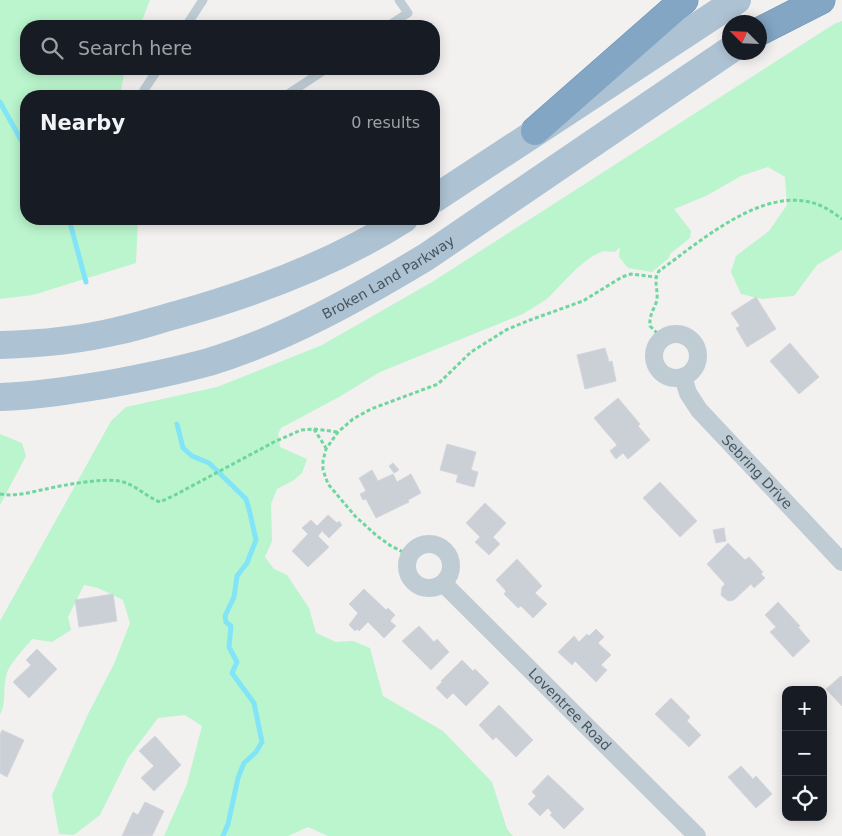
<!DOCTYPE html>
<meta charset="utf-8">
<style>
body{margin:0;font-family:"DejaVu Sans",sans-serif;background:#242831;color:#f1f3f6}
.controls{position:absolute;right:15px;bottom:15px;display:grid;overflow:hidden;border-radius:10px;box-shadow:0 2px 12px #0003}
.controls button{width:45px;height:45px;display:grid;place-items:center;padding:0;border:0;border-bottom:1px solid #363941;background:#171b24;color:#f1f3f6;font:25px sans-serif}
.compass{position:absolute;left:722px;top:15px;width:45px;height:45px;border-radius:50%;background:#171b24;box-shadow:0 2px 12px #0003;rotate:294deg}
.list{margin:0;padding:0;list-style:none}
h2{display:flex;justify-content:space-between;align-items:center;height:65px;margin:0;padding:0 20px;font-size:21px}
h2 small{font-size:16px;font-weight:400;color:#9ea1a6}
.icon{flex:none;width:28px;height:28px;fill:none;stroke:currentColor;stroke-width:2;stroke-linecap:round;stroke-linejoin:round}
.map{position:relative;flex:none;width:842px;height:836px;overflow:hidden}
.search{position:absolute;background:#171b24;box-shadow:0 2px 12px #0003;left:20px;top:20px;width:420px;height:55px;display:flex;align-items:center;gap:12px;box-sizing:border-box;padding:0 18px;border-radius:20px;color:#9ea1a6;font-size:19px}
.panel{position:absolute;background:#171b24;box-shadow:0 2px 12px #0003;left:20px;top:90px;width:420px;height:135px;border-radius:20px}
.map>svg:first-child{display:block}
</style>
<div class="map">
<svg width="842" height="836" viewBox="0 0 842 836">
<rect width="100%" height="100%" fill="#f3f0f0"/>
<path fill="#baf5cd" d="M0,0H150L140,26H26V69H125L120,96H26V219H138L136,263L33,295L0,299Z
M842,21V250L817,265L794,296L762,299L741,294L731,272L736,256L769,231L787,205L785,177L768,167L741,176L706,196L674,209L691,231L690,238L670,254L669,258L652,272L628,268L619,257L620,247L615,252L603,251L591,257L576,269L547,299L523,314L380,372L339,397L281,428L278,434L280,447L307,459L302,473L294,480L277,489L271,504L272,541L265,557L274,569L287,575L309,608L316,633L336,642L353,641L370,648L383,696L443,731L492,782L507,829L513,836H328L308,827L288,836H164L187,784L202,726L185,715L158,718L128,758L100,815L74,835L59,834L52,795L88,714L114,664L130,623L123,600L98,588L84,585L68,617L71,630L52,642L32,639C25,648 10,663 7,673C2,688 7,702 0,715V621L111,421L126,407L217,387L322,345L432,282L834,24Z
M0,434L22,443L26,456L0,505Z"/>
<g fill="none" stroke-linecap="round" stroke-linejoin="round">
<path stroke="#82e5f7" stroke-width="5" d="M0,102L26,149
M69,219L86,282
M177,424L183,448L192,456L209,463L246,499L249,509L256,540L247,563L237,576L234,597L225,616L226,622L231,626L229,647L237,662L232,673L254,703L262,742L256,752L244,763L238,778L228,824L223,836"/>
</g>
<path fill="#cbd0d6" stroke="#d3d6dc" d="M756,297L776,329L747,347L736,328L740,326L731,313Z
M790,343L819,377L799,394L770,361Z
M605,348L609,362L612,361L616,381L585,389L577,355Z
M618,398L640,424L638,426L650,440L628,459L623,453L616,459L610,451L617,445L594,418Z
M447,444L476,452L471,470L478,472L474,487L456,482L458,475L440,470Z
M393,463L399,470L394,473L389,466Z
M372,470L378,481L393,474L397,482L411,474L421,493L408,500L409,502L376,518L366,499L363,500L360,494L366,491L359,478Z
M660,482L697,521L680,537L643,498Z
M485,503L506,523L493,537L500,544L489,555L475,542L480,537L466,523Z
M328,515L337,523L339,521L342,525L329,538L322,531L318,536L329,547L308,567L292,551L308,534L302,528L311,520L317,526Z
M724,528L726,541L716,543L713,530Z
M728,543L745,560L749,557L763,572L761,574L765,578L754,588L751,584L734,600L728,601L721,595L722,587L725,584L707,564Z
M517,559L542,586L535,593L547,604L533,618L521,606L518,608L504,594L506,591L496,580Z
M364,589L386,610L388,608L395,615L390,621L396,626L384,638L368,622L359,631L357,629L355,631L349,625L358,613L349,604Z
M113,594L117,621L79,627L75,600Z
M778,602L800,626L798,627L810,641L793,657L770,632L776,627L765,615Z
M419,626L434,642L437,639L449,652L431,670L402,641Z
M596,629L604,637L598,643L611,655L601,665L607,670L596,682L575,661L572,665L558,652L574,636L579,642L587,634L589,636Z
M37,649L57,669L29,698L13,682L31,665L26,660Z
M462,660L473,671L475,669L489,683L466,706L453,693L447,699L436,688L442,682L441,681Z
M841,676L842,677V706L826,689Z
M671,698L690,717L687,721L701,735L689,747L655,714Z
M499,705L533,740L516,757L496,737L493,740L479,725Z
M2,730L24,740L7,777L0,773V735Z
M155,736L181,765L154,791L141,778L154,766L139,751Z
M741,766L753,779L756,776L772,794L756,808L728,777Z
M548,775L584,809L564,829L550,815L552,813L548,808L540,816L528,804L536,796L532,792Z
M145,802L164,811L152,836H122L133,812L138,815Z"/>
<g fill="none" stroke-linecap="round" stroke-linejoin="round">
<defs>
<path id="motorway" d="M760,31L821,0
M535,131L684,0"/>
</defs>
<use href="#motorway" stroke="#6d91b0" stroke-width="29"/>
<path stroke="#6ed79d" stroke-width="3" stroke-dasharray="4 2.5" stroke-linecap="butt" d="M662,338L650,326C649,316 653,311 656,303C660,292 652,282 659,271C700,242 765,183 819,205C827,208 835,214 842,219
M314,429L326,448
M0,494C15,497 31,492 46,489C64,485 101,478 119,481C135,484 145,496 160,502L175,495L274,442L301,430L314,429L338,432
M409,555L391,546L377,536L355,516L328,484L323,470V461L326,449L338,432L353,419L371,409L438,384L471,352L506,330L530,320L583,301L622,277L631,274L655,277"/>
<path stroke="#bfccd4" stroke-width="9" d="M186,26L203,0
M388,26L408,13L399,0
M142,96L144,90L158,69
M285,96L326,69"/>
<g stroke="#bfccd4" stroke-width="18">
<circle cx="676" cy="356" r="22"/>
<path id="s1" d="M683,377L688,393L699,410L842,562"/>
<circle cx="429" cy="566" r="22"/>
<path id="s2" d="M443,583L697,836"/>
</g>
<g stroke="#adc2d2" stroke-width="28">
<path d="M434,199L737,0"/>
<path d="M0,345C39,344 80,340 117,331C137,327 157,320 176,315C255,293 335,263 404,219"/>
<path id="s3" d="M0,397C36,396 73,390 109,384C142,378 176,371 209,362C285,339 358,298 426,257L730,50"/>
</g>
<use href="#motorway" stroke="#82a6c4" stroke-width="28"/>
</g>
<g text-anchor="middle" stroke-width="4" stroke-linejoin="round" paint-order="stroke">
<g font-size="14" fill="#465560" stroke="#fff">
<text dy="5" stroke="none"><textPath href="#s3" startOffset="411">Broken Land Parkway</textPath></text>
<text dy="5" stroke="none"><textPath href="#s1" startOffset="122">Sebring Drive</textPath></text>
<text dy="5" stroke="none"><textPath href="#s2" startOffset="179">Loventree Road</textPath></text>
</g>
</g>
</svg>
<div class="controls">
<button>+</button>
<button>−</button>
<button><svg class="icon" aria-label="locate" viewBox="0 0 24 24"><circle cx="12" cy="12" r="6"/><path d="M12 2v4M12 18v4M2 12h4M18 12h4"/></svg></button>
</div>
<svg class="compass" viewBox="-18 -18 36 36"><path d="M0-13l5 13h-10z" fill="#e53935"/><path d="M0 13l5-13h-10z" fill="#9ea1a6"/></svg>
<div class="search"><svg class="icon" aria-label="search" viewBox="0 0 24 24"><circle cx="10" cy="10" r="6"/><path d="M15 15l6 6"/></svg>Search here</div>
<section class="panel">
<h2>Nearby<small>0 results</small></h2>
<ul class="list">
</ul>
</section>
</div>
